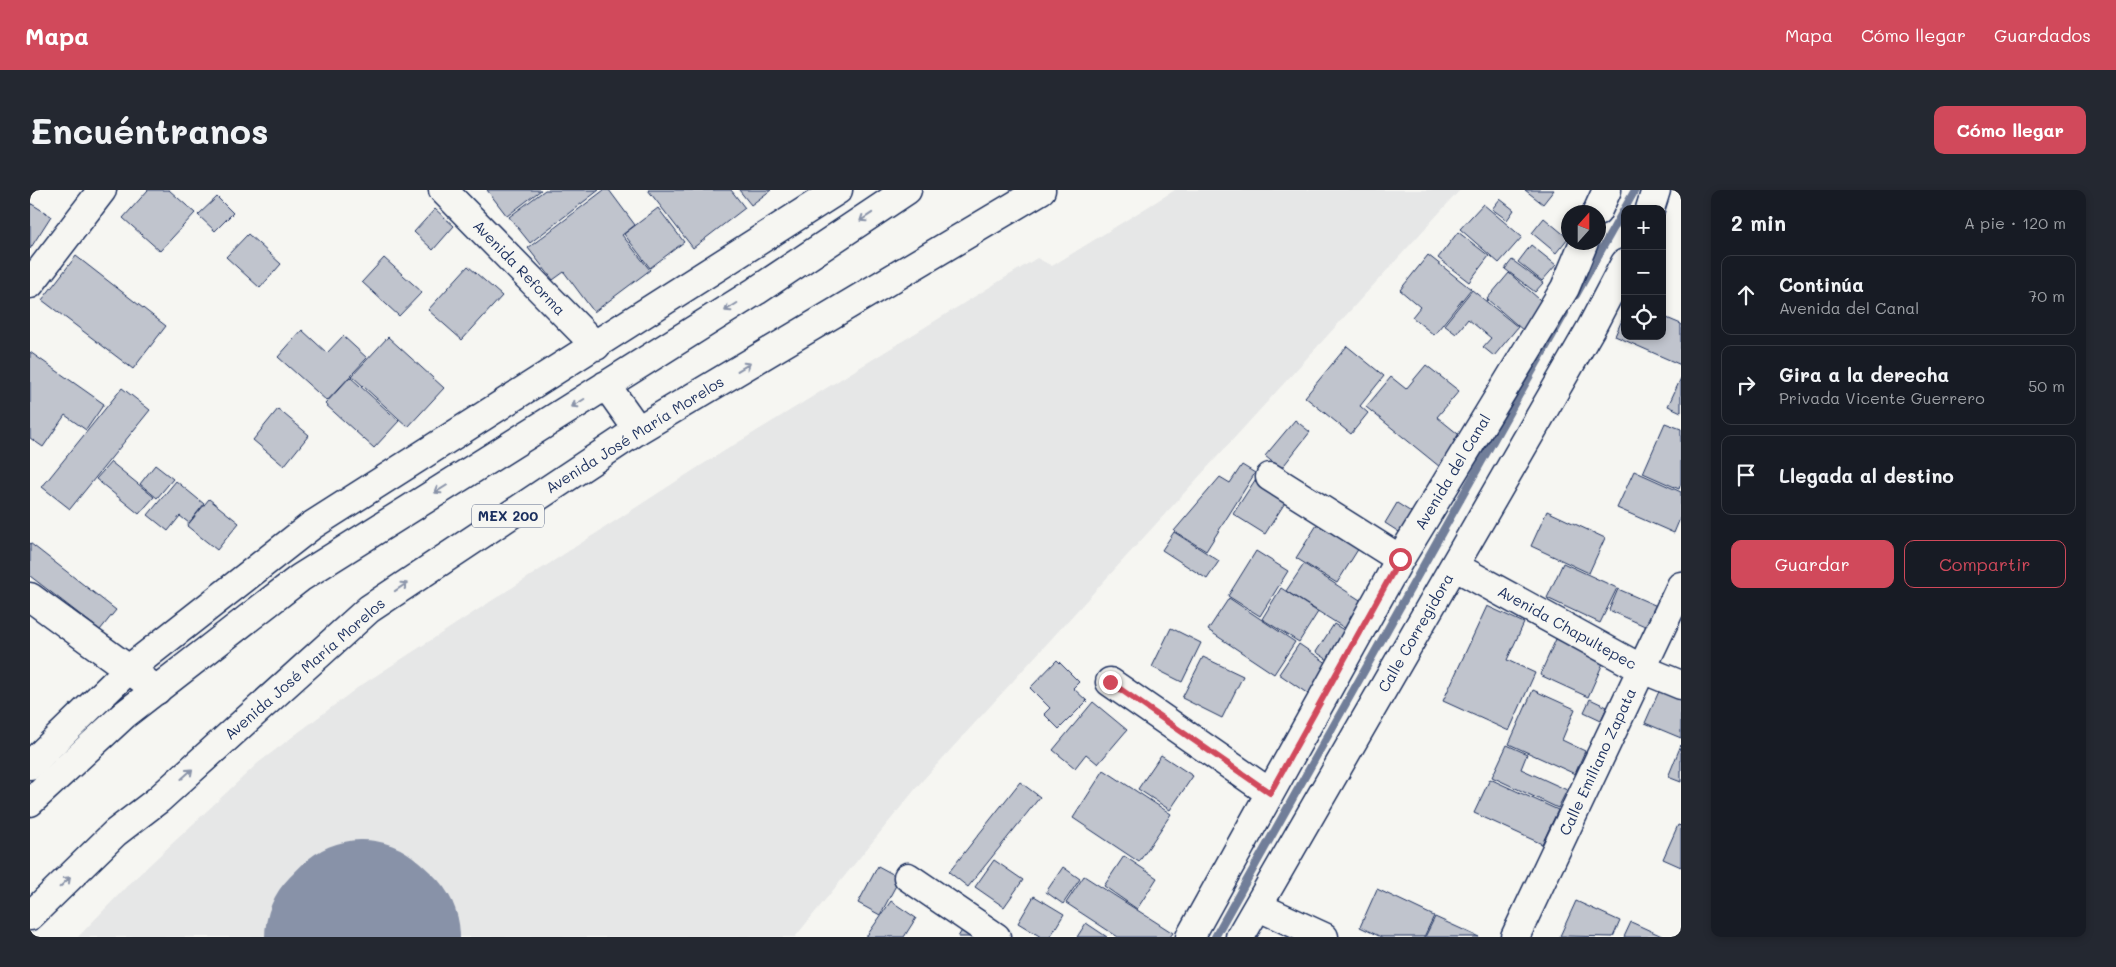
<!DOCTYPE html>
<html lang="es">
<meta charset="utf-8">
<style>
body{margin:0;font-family:Mali,sans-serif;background:#242831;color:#f1f3f6}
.controls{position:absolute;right:15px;top:15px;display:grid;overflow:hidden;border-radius:10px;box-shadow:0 2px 8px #0003}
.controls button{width:45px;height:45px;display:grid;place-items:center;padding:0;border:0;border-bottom:1px solid #363941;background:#171b24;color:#f1f3f6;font:25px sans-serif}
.compass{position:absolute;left:1531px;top:15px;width:45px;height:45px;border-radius:50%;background:#171b24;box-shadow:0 2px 8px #0003;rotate:21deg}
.stop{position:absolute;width:15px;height:15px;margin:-11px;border:4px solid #d1495b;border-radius:50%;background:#fff}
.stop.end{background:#d1495b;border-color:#fff;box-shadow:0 1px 5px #0008}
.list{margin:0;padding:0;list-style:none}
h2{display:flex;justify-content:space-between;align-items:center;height:65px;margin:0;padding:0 20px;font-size:21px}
h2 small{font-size:16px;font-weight:400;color:#9ea1a6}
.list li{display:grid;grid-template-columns:32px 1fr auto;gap:15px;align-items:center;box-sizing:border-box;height:80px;margin:0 10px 10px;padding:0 10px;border:1px solid #363941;border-radius:10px}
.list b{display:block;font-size:19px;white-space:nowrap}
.list p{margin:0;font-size:16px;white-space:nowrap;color:#9ea1a6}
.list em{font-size:16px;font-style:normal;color:#9ea1a6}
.actions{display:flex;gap:10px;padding:15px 20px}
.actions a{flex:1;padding:11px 0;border:1px solid #d1495b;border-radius:10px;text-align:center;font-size:18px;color:#d1495b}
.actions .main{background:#d1495b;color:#fff}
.icon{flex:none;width:28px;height:28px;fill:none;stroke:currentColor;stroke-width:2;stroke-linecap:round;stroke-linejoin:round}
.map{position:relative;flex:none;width:1651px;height:747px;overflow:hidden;border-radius:10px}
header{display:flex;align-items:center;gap:30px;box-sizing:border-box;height:70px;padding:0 25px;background:#d1495b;color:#fff}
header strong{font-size:24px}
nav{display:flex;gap:28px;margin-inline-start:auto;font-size:18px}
.intro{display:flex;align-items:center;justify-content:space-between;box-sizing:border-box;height:120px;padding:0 30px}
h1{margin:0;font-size:35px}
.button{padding:12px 22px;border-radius:10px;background:#d1495b;color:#fff;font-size:18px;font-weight:700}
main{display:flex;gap:30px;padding:0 30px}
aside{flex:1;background:#171b24;border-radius:10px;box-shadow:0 2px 8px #0003}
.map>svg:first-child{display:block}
</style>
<header>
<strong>Mapa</strong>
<nav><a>Mapa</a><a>Cómo llegar</a><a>Guardados</a></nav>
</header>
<div class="intro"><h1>Encuéntranos</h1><a class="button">Cómo llegar</a></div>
<main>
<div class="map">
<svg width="1651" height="747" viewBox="0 0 1651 747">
<rect width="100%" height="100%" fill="#f6f6f2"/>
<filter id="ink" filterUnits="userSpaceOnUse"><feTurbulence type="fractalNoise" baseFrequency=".02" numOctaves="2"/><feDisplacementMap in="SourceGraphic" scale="10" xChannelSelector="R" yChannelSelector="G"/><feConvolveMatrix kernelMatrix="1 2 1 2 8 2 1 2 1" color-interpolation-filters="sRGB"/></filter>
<g filter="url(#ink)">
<path fill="#e6e7e7" d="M1145,0H1430L892,591L765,747H48L97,696L228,573L327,498L670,276L1007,68L1022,76Z"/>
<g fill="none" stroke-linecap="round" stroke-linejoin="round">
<path stroke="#717e99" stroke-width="8" d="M1546,105L1605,0
M1185,747L1535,123"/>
<path stroke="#8892a8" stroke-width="170" d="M320,747L332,735L345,747"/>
</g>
<path fill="#c0c4cd" stroke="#1b2f5e" d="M118,0H139L165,23L130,61L93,28Z
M457,0H511L477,26Z
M515,0H569L500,53L479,27Z
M574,0H579L605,35L592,45L620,80L564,122L534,82L523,90L498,58Z
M618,0H701L715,18L663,58Z
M709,0H741L721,15Z
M1495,0H1524L1513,14Z
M187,7L203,23L185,41L168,25Z
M1470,9L1484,20L1477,30L1462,19Z
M0,13L21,26L0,59Z
M1453,14L1492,47L1469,73L1430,39Z
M628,18L654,52L620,78L594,44Z
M405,19L424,36L403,60L384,42Z
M1514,28L1538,48L1526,63L1502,43Z
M1428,42L1459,66L1439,92L1408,68Z
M218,44L251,74L230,98L196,67Z
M1501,55L1526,75L1512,91L1488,72Z
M1398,65L1441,99L1404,145L1382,127L1390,117L1370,100Z
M46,66L136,136L103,179L12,110Z
M354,68L392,102L369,126L332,92Z
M1482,70L1513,93L1505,102L1475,79Z
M438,76L472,106L432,150L398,120Z
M1479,83L1516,115L1494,141L1457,109Z
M1442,100L1488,137L1464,166L1453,157L1461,148L1438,129L1426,144L1414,135Z
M1595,123V146H1632V126L1651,134V175L1585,146Z
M272,140L297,163L313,146L337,168L297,211L248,167Z
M358,147L414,198L378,237L322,186Z
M1317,156L1354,186L1330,216L1338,223L1321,244L1275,207Z
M0,162L74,214L56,240L35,225L13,257L0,248Z
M1396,175L1429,201L1407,227L1433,248L1410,277L1336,217L1361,187L1376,199Z
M320,187L369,231L344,258L295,214Z
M1651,188V222L1638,216Z
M92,198L120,220L40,319L12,297Z
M248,219L279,245L254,276L223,250Z
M1265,230L1280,242L1251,279L1235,266Z
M1635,233L1651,239V293L1649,299L1613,283Z
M81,272L124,307L109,324L66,289Z
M125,275L143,289L127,308L110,294Z
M1212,275L1225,283L1176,361L1144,341L1190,287L1200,293Z
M1604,281L1651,302V326L1644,343L1587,318Z
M1229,284L1260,305L1235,344L1203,324Z
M146,291L174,314L159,333L150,326L138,341L118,325Z
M179,309L209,333L187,360L157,336Z
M1367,313L1389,327L1377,347L1355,333Z
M1517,321L1575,348L1559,383L1501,356Z
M1292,327L1332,353L1307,393L1266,368Z
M1144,342L1189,371L1177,389L1132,360Z
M0,353L86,420L70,440L0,386Z
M1226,361L1258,381L1230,426L1198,406Z
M1533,373L1587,398L1570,433L1517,408Z
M1274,374L1341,417L1324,444L1256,401Z
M1251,398L1288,422L1269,452L1232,429Z
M1588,399L1627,416L1617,437L1579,420Z
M1199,408L1265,452L1244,484L1178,440Z
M1457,416L1494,433L1477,470L1505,483L1479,541L1413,511Z
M1304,434L1325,447L1307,476L1286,462Z
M1141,438L1171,453L1152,492L1122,477Z
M1526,449L1574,471L1558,507L1510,485Z
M1269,454L1307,480L1287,510L1249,484Z
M1173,467L1213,486L1192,528L1152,508Z
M1027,470L1049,492L1043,498L1057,511L1029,539L1014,524L1020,518L1000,498Z
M1630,499L1651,508V548L1615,533Z
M1503,500L1545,519L1532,550L1555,561L1545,584L1479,554Z
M1560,509L1577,517L1571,530L1554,522Z
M1063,512L1097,540L1068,574L1056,564L1045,578L1023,560Z
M1477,555L1497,564L1491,579L1537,600L1528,618L1462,587Z
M1651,555V592L1638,587Z
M1131,565L1163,586L1140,620L1108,599Z
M1074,580L1141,624L1109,672L1043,628Z
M1460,589L1528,620L1512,654L1444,623Z
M990,592L1010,607L938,697L919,682Z
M1648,635L1651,636V677L1633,669Z
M1094,666L1127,688L1107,719L1074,696Z
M964,670L993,690L974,717L945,697Z
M848,676L870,688L850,725L828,713Z
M1033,677L1050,689L1033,714L1016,702Z
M1054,686L1143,743L1140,747H1088L1036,713Z
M1347,699L1404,726L1394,747H1351L1330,737Z
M1004,706L1034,724L1020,747H1011L988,733Z
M861,711L886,728L874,747H836Z
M1546,711L1590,731L1583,747L1530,746Z
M1405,727L1449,747H1395Z
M1601,732L1634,747H1594Z
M1056,733L1077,747H1047Z
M934,737L949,747H928Z"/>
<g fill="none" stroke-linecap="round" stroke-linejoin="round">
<defs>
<path id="minor" d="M413,0L566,156
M1620,19L1626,0
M1567,22L1577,0
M0,94L72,0
M1240,287L1370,369
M1424,376L1612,479L1651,495
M0,407L127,500
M1080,492L1240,603
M0,575L99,479L281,336L808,0
M878,687L966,747
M1229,717L1294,747
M1160,747L1370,369L1535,98L1554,52
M1210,747L1561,138L1595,73
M1485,747L1651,396"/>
<path id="highway" d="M576,195L608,240
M0,612L94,525L270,388L726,101L877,0
M0,726L85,643L128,610L339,419L608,240L1011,0"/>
</defs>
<use href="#minor" stroke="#1b2f5e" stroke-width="31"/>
<use href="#highway" stroke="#1b2f5e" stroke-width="31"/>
<use href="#minor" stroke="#f6f6f2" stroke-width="28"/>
<use href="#highway" stroke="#f6f6f2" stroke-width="28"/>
</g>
<defs><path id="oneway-shaft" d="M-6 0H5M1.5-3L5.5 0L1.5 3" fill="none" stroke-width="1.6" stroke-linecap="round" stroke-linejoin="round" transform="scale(1.25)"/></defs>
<g stroke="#8892a8">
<use href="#oneway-shaft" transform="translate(836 27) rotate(146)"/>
<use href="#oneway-shaft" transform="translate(701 117) rotate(148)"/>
<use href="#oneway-shaft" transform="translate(714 177) rotate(-31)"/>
<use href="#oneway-shaft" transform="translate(548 213) rotate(148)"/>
<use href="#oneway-shaft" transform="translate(411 299) rotate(148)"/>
<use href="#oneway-shaft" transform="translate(371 397) rotate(-34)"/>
<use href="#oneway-shaft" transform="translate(157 584) rotate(-42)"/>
<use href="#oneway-shaft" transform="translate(35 692) rotate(-44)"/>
</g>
</g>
<g fill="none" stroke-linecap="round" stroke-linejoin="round" filter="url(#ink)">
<path stroke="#d1495b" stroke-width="6" d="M1080,492L1240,603L1370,369"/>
</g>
<g text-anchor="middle" stroke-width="4.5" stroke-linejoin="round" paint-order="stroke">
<rect fill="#f6f6f2" stroke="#5d6b8a" stroke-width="1" x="442" y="314.5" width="72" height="23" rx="4"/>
<g font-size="14" font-weight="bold" fill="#1b2f5e">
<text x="478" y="331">MEX 200</text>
</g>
<g font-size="15" fill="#1b2f5e" stroke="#f6f6f2">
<text transform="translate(489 78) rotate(46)" y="5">Avenida Reforma</text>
<text transform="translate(605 245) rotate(-32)" y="5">Avenida José María Morelos</text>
<text transform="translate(1423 282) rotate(-59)" y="5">Avenida del Canal</text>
<text transform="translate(1537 438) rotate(29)" y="5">Avenida Chapultepec</text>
<text transform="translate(1386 443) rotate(-60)" y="5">Calle Corregidora</text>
<text transform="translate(275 479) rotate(-41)" y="5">Avenida José María Morelos</text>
<text transform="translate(1568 572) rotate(-65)" y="5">Calle Emiliano Zapata</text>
</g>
</g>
</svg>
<div class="controls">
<button>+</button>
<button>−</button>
<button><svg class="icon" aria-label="locate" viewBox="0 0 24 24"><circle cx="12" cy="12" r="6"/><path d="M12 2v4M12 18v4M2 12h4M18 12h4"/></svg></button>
</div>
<svg class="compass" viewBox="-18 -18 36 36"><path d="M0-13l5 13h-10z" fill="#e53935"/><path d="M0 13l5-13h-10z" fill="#9ea1a6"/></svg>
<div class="stop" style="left:1370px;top:369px"></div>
<div class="stop end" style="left:1080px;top:492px"></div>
</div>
<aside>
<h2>2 min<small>A pie · 120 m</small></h2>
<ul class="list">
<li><svg class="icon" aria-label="ahead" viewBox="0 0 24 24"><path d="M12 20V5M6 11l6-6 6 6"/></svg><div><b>Continúa</b><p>Avenida del Canal</p></div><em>70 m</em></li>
<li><svg class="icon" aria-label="right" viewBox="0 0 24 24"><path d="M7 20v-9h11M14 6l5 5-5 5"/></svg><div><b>Gira a la derecha</b><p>Privada Vicente Guerrero</p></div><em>50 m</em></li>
<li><svg class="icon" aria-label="arrive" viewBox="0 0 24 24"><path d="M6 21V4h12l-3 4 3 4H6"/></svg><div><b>Llegada al destino</b></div></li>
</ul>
<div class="actions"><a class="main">Guardar</a><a>Compartir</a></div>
</aside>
</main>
